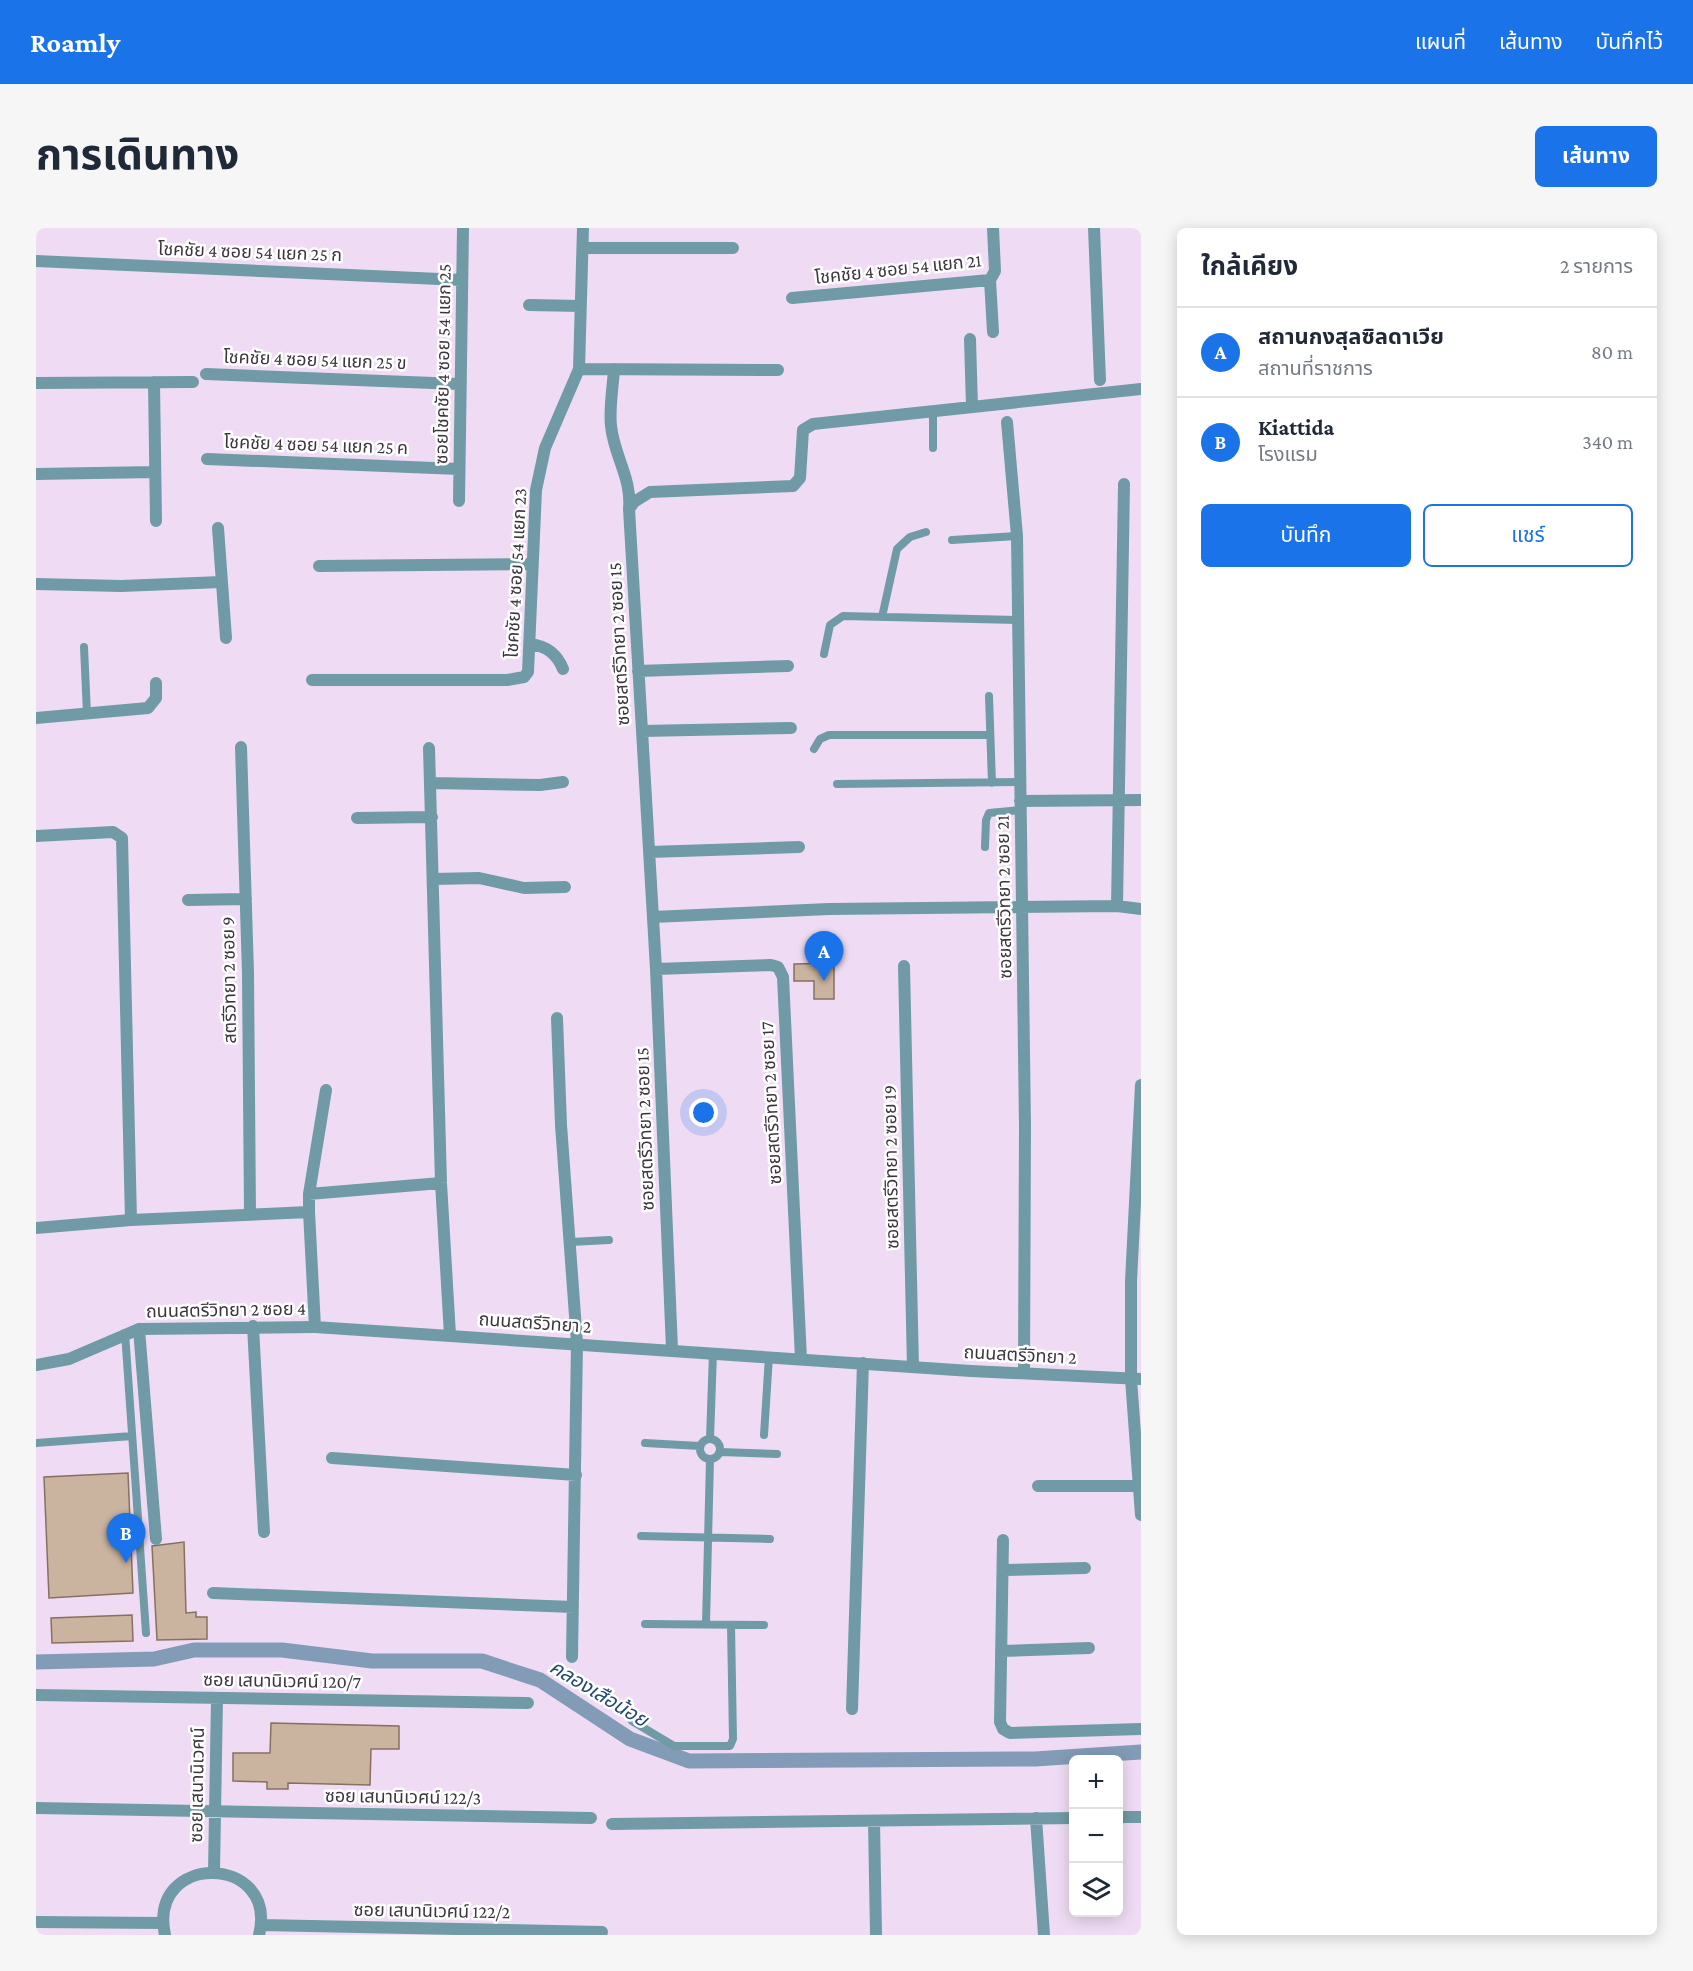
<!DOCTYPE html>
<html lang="th">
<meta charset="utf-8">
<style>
body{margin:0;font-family:"Crimson Pro","Noto Sans Thai",serif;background:#f6f6f7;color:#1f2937}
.controls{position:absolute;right:18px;bottom:18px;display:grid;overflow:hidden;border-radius:9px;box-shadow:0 3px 15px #0003}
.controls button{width:54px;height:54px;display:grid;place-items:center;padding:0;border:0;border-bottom:2px solid #e0e1e3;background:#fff;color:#1f2937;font:30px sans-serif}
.you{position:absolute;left:668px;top:885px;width:21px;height:21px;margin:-15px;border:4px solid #fff;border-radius:50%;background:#1a73e8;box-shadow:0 0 0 9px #1a73e833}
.badge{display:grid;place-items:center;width:39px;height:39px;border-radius:50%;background:#1a73e8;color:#fff;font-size:20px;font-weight:700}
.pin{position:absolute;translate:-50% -50px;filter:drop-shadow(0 2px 3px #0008)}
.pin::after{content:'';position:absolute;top:32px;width:21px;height:18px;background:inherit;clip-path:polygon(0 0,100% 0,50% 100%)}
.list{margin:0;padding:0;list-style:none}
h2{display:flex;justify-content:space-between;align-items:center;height:78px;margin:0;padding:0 24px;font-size:26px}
h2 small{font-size:20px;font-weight:400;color:#747a83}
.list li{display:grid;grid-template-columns:39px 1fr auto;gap:18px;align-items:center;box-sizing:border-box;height:90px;padding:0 24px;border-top:2px solid #e0e1e3}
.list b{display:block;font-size:22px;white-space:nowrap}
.list p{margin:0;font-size:20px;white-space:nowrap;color:#747a83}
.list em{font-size:20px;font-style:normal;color:#747a83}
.actions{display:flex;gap:12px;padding:18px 24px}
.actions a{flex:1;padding:14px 0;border:2px solid #1a73e8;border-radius:9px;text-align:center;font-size:21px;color:#1a73e8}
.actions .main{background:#1a73e8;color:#fff}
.icon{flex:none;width:33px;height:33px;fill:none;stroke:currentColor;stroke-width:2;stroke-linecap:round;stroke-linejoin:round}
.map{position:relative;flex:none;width:1105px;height:1707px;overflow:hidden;border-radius:9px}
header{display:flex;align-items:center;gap:36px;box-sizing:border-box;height:84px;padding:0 30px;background:#1a73e8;color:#fff}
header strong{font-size:28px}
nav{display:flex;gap:33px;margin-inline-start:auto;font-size:21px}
.intro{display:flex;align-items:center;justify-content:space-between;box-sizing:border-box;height:144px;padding:0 36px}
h1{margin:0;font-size:42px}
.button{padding:15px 27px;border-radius:9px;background:#1a73e8;color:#fff;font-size:21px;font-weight:700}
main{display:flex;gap:36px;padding:0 36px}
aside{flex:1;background:#fff;border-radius:9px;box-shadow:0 3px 15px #0003}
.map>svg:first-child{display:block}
</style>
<header>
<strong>Roamly</strong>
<nav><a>แผนที่</a><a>เส้นทาง</a><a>บันทึกไว้</a></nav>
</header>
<div class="intro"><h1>การเดินทาง</h1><a class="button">เส้นทาง</a></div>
<main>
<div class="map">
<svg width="1105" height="1707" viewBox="0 0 1105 1707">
<rect width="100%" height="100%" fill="#efdcf4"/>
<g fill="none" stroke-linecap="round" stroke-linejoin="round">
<path stroke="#829bb6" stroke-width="15" d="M0,1434L118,1431L158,1422H246L336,1433H446L504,1452L594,1511L653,1533L999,1531L1105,1524"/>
</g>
<path fill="#cab39f" stroke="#86715f" stroke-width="1.5" d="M798,735V771H778V753H758V736Z
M92,1245L97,1365L13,1370L8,1249Z
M148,1314L150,1385L160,1384V1389H171V1411L121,1412L116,1318Z
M96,1387L97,1413L16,1415L15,1390Z
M235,1495L363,1498V1521H335L334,1557L252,1555V1561H231V1554L197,1553V1525H234Z"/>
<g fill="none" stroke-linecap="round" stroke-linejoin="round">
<path stroke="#709ba6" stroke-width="8" d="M897,183V220
M916,312L981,308
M846,389L861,321L874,309L890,304
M48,419L51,486
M788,426L794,397L807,388L982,392
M953,468L956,555
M778,521L784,511L793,507H954
M801,556L984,554
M949,619L950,592L953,585L985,582
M535,1014L573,1012
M89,1105L110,1405
M728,1207L733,1128
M664 1221a10 10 0 1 1 20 0a10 10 0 1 1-20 0Z
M674,1211L677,1125
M0,1215L96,1208
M609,1215L664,1218
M684,1224L741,1226
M605,1308L734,1311
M609,1396L728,1397
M670,1396L674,1231
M596,1493L638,1518H694L697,1511L695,1397"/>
<path stroke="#709ba6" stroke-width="12" d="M1058,0L1064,152
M547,20H697
M0,33L426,52
M954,52L957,104
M756,70L954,52L959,43L957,0
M493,77L545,78
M934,111L936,179
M543,141L742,142
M578,141C577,159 573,180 575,198C578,228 596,250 593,281
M170,146L423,156
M118,154L120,293
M0,155L157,154
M971,194L981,308L989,898L988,1145
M171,231L423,241
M0,246L119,244
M423,273L427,0
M182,300L190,410
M283,338L496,336
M0,356L85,358L185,354
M494,416C511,418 521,426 527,441
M602,443L752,438
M276,452H471L488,449L492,444L500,262L509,220L543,141L547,0
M0,490L112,480L120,470V455
M606,503L755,500
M205,519L212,745L214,986
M393,520L405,955L414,1107
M395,555L504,557L527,554
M984,573L1105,572
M321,590L396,589
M0,608L77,604L86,610L95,992
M614,624L763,619
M398,651L443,650L488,660L529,659
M152,672L210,671
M1081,678L1088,256
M617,689L793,681L1081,678L1105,681
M868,738L877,1139
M620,741L735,737L742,739L747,749L765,1131
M521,790L525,897L541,1115L536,1429
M1105,857L1095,1053V1151L1105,1287
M273,966L405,955
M273,984V966L290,862
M217,1098L228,1304
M103,1101L120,1311
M636,1121L620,741L593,281L598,274L614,264L757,258L764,250L767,202L777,196L1105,161
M0,1137L33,1131L103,1101L279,1099
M296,1230L540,1247
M1002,1258H1103
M967,1312L964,1494L967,1501L974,1505L1105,1501
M967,1342L1049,1340
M177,1365L537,1379
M965,1423L1053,1420
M0,1467L492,1475
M816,1481L827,1135
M0,1580L555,1590
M1082,1589H1105
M1000,1590L1008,1707
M838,1593L840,1707
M576,1596L1038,1590
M178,1644L181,1470
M0,1694L127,1695
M225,1697L566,1704
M129,1707C111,1623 243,1626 223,1707"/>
<path stroke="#709ba6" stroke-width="12" d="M0,1000L95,992L273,984L279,1099L935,1143L1105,1151"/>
</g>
<g text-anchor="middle" stroke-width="5" stroke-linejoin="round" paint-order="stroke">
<g font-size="18" fill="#3d353e" stroke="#fff">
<text transform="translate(214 24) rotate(2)" y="6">โชคชัย 4 ซอย 54 แยก 25 ก</text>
<text transform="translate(862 41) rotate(-6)" y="6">โชคชัย 4 ซอย 54 แยก 21</text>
<text transform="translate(279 132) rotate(2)" y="6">โชคชัย 4 ซอย 54 แยก 25 ข</text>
<text transform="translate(407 136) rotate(-89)" y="6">ซอยโชคชัย 4 ซอย 54 แยก 25</text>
<text transform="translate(280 217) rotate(2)" y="6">โชคชัย 4 ซอย 54 แยก 25 ค</text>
<text transform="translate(480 345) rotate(-87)" y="6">โชคชัย 4 ซอย 54 แยก 23</text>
<text transform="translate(583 416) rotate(-93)" y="6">ซอยสตรีวิทยา 2 ซอย 15</text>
<text transform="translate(968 669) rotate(-91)" y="6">ซอยสตรีวิทยา 2 ซอย 21</text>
<text transform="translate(193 752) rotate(-91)" y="6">สตรีวิทยา 2 ซอย 9</text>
<text transform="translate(735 875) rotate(-93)" y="6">ซอยสตรีวิทยา 2 ซอย 17</text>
<text transform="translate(609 901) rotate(-92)" y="6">ซอยสตรีวิทยา 2 ซอย 15</text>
<text transform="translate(855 939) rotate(-91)" y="6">ซอยสตรีวิทยา 2 ซอย 19</text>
<text transform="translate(190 1082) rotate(-1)" y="6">ถนนสตรีวิทยา 2 ซอย 4</text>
<text transform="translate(499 1095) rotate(4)" y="6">ถนนสตรีวิทยา 2</text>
<text transform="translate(984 1127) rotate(3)" y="6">ถนนสตรีวิทยา 2</text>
<text transform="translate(246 1453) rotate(1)" y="6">ซอย เสนานิเวศน์ 120/7</text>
<text transform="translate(161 1557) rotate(-89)" y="6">ซอย เสนานิเวศน์</text>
<text transform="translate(367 1569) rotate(1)" y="6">ซอย เสนานิเวศน์ 122/3</text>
<text transform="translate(396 1683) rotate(1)" y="6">ซอย เสนานิเวศน์ 122/2</text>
</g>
<g font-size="20" font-style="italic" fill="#234b71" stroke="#fff">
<text transform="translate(563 1465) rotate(31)" y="7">คลองเสือน้อย</text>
</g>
</g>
</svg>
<div class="controls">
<button>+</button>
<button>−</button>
<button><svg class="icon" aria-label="layers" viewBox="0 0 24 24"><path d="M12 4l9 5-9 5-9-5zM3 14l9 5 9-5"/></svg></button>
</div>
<div class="you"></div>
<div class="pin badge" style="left:788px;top:753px">A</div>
<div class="pin badge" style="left:90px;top:1335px">B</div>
</div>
<aside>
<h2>ใกล้เคียง<small>2 รายการ</small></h2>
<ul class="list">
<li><span class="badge">A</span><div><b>สถานกงสุลซิลดาเวีย</b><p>สถานที่ราชการ</p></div><em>80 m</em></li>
<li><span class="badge">B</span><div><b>Kiattida</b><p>โรงแรม</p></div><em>340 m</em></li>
</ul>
<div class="actions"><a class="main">บันทึก</a><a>แชร์</a></div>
</aside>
</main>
